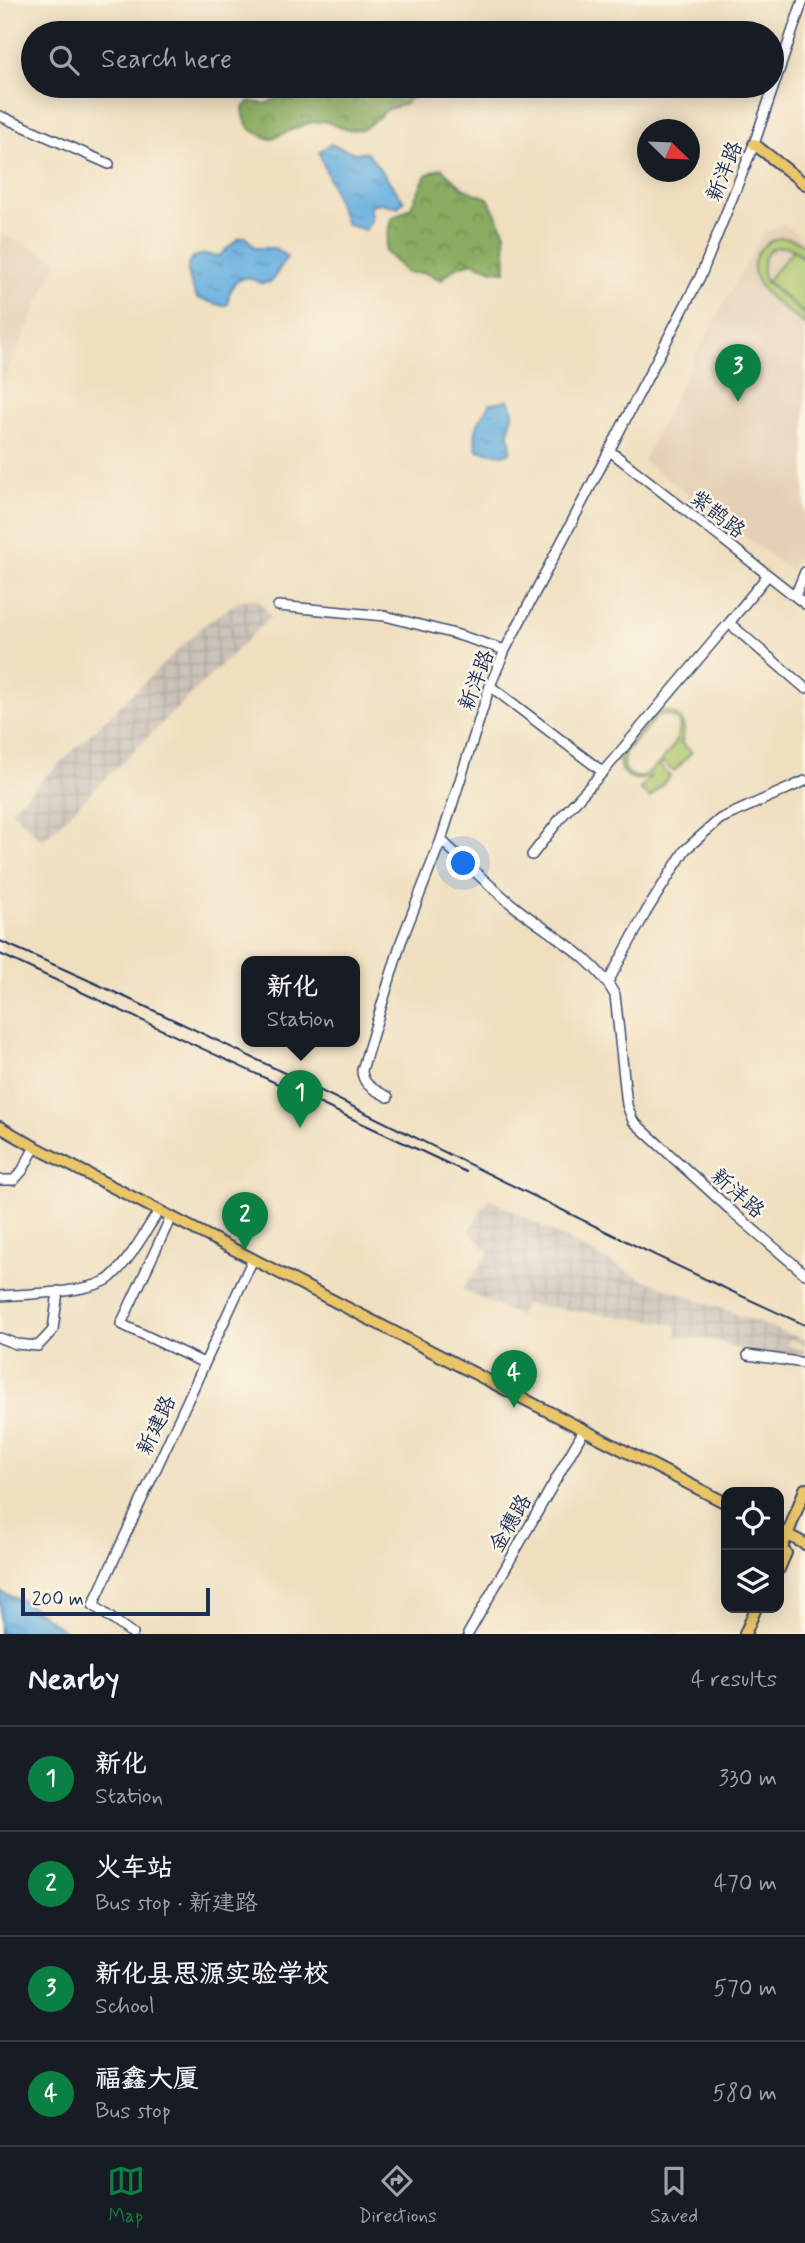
<!DOCTYPE html>
<meta charset="utf-8">
<style>
body{margin:0;font-family:Mynerve,"LXGW WenKai TC",sans-serif;background:#242831;color:#f1f3f6}
.controls{position:absolute;right:21px;bottom:21px;display:grid;overflow:hidden;border-radius:14px;box-shadow:0 4px 18px #0003}
.controls button{width:63px;height:63px;display:grid;place-items:center;padding:0;border:0;border-bottom:2px solid #363941;background:#171b24;color:#f1f3f6;font:35px sans-serif}
.compass{position:absolute;left:637px;top:119px;width:63px;height:63px;border-radius:50%;background:#171b24;box-shadow:0 4px 18px #0003;rotate:113deg}
.scale{position:absolute;left:21px;bottom:18px;width:189px;box-sizing:border-box;padding-left:7px;border:4px solid #1b2f5e;border-top:0;font-size:19px;line-height:24px;white-space:nowrap;color:#1b2f5e;-webkit-text-stroke:5px #fcf5e5;paint-order:stroke}
.you{position:absolute;left:464px;top:864px;width:24px;height:24px;margin:-18px;border:5px solid #fff;border-radius:50%;background:#1a73e8;box-shadow:0 0 0 10px #1a73e833}
.badge{display:grid;place-items:center;width:46px;height:46px;border-radius:50%;background:#0b8043;color:#fff;font-size:23px;font-weight:700}
.pin{position:absolute;translate:-50% -58px;filter:drop-shadow(0 2px 4px #0008)}
.pin::after{content:'';position:absolute;top:37px;width:24px;height:21px;background:inherit;clip-path:polygon(0 0,100% 0,50% 100%)}
.popup{position:absolute;left:241px;top:956px;width:119px;height:91px;box-sizing:border-box;display:grid;place-content:center;border-radius:14px;background:#171b24;filter:drop-shadow(0 2px 5px #0005);font-size:23px;white-space:nowrap;color:#9ea1a6}
.popup b{font-size:26px;color:#f1f3f6}
.popup::after{content:'';position:absolute;left:50%;top:100%;margin-left:-14px;border:14px solid transparent;border-top-color:#171b24}
.list{margin:0;padding:0;list-style:none}
h2{display:flex;justify-content:space-between;align-items:center;height:91px;margin:0;padding:0 28px;font-size:30px}
h2 small{font-size:23px;font-weight:400;color:#9ea1a6}
.list li{display:grid;grid-template-columns:46px 1fr auto;gap:21px;align-items:center;box-sizing:border-box;height:105px;padding:0 28px;border-top:2px solid #363941}
.list b{display:block;font-size:26px;white-space:nowrap}
.list p{margin:0;font-size:23px;white-space:nowrap;color:#9ea1a6}
.list em{font-size:23px;font-style:normal;color:#9ea1a6}
.icon{flex:none;width:38px;height:38px;fill:none;stroke:currentColor;stroke-width:2;stroke-linecap:round;stroke-linejoin:round}
.map{position:relative;flex:none;width:805px;height:1634px;overflow:hidden}
.search{position:absolute;background:#171b24;box-shadow:0 4px 18px #0003;left:21px;right:21px;top:21px;height:77px;display:flex;align-items:center;gap:18px;box-sizing:border-box;padding:0 24px;border-radius:38px;color:#9ea1a6;font-size:26px}
.sheet{height:511px;background:#171b24}
nav{display:flex;justify-content:space-around;align-items:center;box-sizing:border-box;height:98px;border-top:2px solid #363941;background:#171b24;font-size:19px;color:#9ea1a6}
nav a{display:grid;justify-items:center;gap:4px}
nav .on{color:#0b8043}
.map>svg:first-child{display:block}
</style>
<div class="map">
<svg width="805" height="1634" viewBox="0 0 805 1634">
<defs>
<pattern id="industrial-grid" width="8" height="8" patternUnits="userSpaceOnUse" patternTransform="scale(1.75)"><rect width="8" height="8" fill="#cbc2b8"/><path d="M0 4h8M4 0v8" fill="none" stroke="#aea7a1"/></pattern>
<pattern id="forest-crowns" width="20" height="18" patternUnits="userSpaceOnUse" patternTransform="scale(1.75)"><rect width="20" height="18" fill="#8aac60"/><path d="M2 6a3 3 0 1 1 6 0M12 15a3 3 0 1 1 6 0" fill="none" stroke="#708c52"/></pattern>
<pattern id="water-ripples" width="26" height="14" patternUnits="userSpaceOnUse" patternTransform="scale(1.75)"><rect width="26" height="14" fill="#69b1e0"/><path d="M2 4q2-2 4 0t4 0M15 11q2-2 4 0t4 0" fill="none" stroke="#5690b9"/></pattern>
</defs>
<rect width="100%" height="100%" fill="#fcf5e5"/>
<filter id="ink" filterUnits="userSpaceOnUse"><feTurbulence type="fractalNoise" baseFrequency=".0143" numOctaves="2"/><feDisplacementMap in="SourceGraphic" scale="14" xChannelSelector="R" yChannelSelector="G"/><feConvolveMatrix kernelMatrix="1 2 1 2 8 2 1 2 1" color-interpolation-filters="sRGB"/></filter>
<filter id="wash" filterUnits="userSpaceOnUse"><feTurbulence type="fractalNoise" baseFrequency=".00686" numOctaves="4" result="noise"/><feDisplacementMap in="SourceGraphic" scale="28" xChannelSelector="R" yChannelSelector="G"/><feGaussianBlur stdDeviation="1.57" result="paint"/><feColorMatrix in="noise" values="0 0 0 0 0 0 0 0 0 0 0 0 0 0 0 0 0 1.4 0 .05"/><feComposite in="paint" operator="in"/></filter>
<g filter="url(#wash)">
<rect width="100%" height="100%" fill="#efdfbf"/>
<path fill="#e4d0b6" d="M784,224L805,241V537L791,571L643,460L701,345L763,233Z
M0,233L58,260L0,387Z"/>
<path fill="url(#industrial-grid)" d="M257,599L271,616L42,841L11,810L204,625L240,600Z
M489,1198L644,1280L805,1340V1345L790,1339L788,1346L805,1351L804,1359L737,1349L721,1342L676,1336L677,1324L524,1304L519,1316L462,1290L490,1253L469,1231Z"/>
<path fill="url(#forest-crowns)" stroke="#526e5f" stroke-width="2" d="M356,86H411L415,93L405,104L388,109L364,129L348,130L324,121L308,123L270,139C251,131 245,130 243,108L250,101L265,104C293,89 326,92 356,86Z
M441,168L464,189L488,198L505,233L506,271L493,270L472,262L454,268L442,280L425,273H406L385,251L391,219L411,207L426,175Z"/>
<path fill="#aec76d" stroke="#647b66" stroke-width="2" fill-rule="evenodd" d="M779,238C790,237 797,240 805,246V258C799,253 794,248 786,247C764,244 758,267 766,282L805,315V325C786,309 746,288 755,259C759,247 768,241 779,238Z
M793,250L805,260V314L767,281Z
M664,711C682,713 688,726 681,743L692,752L674,772L663,762L660,766L670,776L650,798L640,789L651,776C635,784 619,777 619,757L656,713ZM662,715C707,717 653,775 640,777C631,778 626,772 623,765L625,752L655,719Z"/>
<path fill="url(#water-ripples)" stroke="#42709f" stroke-width="2" d="M330,144L355,153L367,152L404,201L398,207L380,203L370,206L371,221L365,230L346,224L319,152Z
M246,237L255,248H275L287,257L271,282L261,283L247,277L235,282L229,294L228,304L223,306L197,298C184,272 180,248 219,256L239,238Z
M508,400C519,417 508,419 509,434C509,441 512,444 510,452L504,455L477,450C471,432 480,419 490,404Z
M0,1592L23,1601L69,1634H0Z"/>
</g>
<g filter="url(#ink)">
<g fill="none" stroke-linecap="round" stroke-linejoin="round">
<defs>
<path id="minor" d="M0,116L109,164
M610,451L805,604
M795,596L805,572
M278,606L385,616L455,634L505,650
M729,623L768,575
M490,686L603,772L729,623L805,688
M441,840C465,862 488,885 514,906C547,933 594,956 615,995L627,1105L633,1121L735,1214L805,1274
M532,855L563,815L603,772
M608,982L646,912L685,850L720,819L805,781
M388,1097C376,1090 362,1086 362,1070L401,942L441,840L490,686L505,650L701,275L754,144L803,0
M0,1180H14L22,1171L35,1147
M171,1217L121,1324L204,1363
M0,1296C25,1294 94,1293 111,1277C131,1259 144,1233 159,1211
M0,1338L16,1344L38,1346L53,1330L58,1291
M748,1355L805,1363
M133,1634L93,1605L253,1259
M468,1634L584,1430"/>
<path id="major" d="M754,144L805,184
M0,1127L35,1147L726,1503
M779,1530L805,1544
M779,1556L805,1489
M779,1569L786,1553
M745,1634L756,1608"/>
</defs>
<use href="#minor" stroke="#3b496d" stroke-width="12"/>
<use href="#major" stroke="#3b496d" stroke-width="14"/>
<use href="#minor" stroke="#fff" stroke-width="9"/>
<use href="#major" stroke="#ebc669" stroke-width="10"/>
<path stroke="#1b2f5e" stroke-width="2" d="M0,941C273,1059 534,1203 805,1325
M0,954L466,1172"/>
</g>
</g>
<g text-anchor="middle" stroke-width="5" stroke-linejoin="round" paint-order="stroke">
<g font-size="21" fill="#1b2f5e" stroke="#fcf5e5">
<text transform="translate(724 171) rotate(-68)" y="7">新洋路</text>
<text transform="translate(718 514) rotate(38)" y="7">紫鹊路</text>
<text transform="translate(476 680) rotate(-69)" y="7">新洋路</text>
<text transform="translate(738 1193) rotate(41)" y="7">新洋路</text>
<text transform="translate(156 1425) rotate(-65)" y="7">新建路</text>
<text transform="translate(510 1523) rotate(-60)" y="7">金穗路</text>
</g>
</g>
</svg>
<div class="controls">
<button><svg class="icon" aria-label="locate" viewBox="0 0 24 24"><circle cx="12" cy="12" r="6"/><path d="M12 2v4M12 18v4M2 12h4M18 12h4"/></svg></button>
<button><svg class="icon" aria-label="layers" viewBox="0 0 24 24"><path d="M12 4l9 5-9 5-9-5zM3 14l9 5 9-5"/></svg></button>
</div>
<svg class="compass" viewBox="-18 -18 36 36"><path d="M0-13l5 13h-10z" fill="#e53935"/><path d="M0 13l5-13h-10z" fill="#9ea1a6"/></svg>
<div class="scale">200 m</div>
<div class="you"></div>
<div class="pin badge" style="left:300px;top:1128px">1</div>
<div class="popup"><b>新化</b>Station</div>
<div class="pin badge" style="left:245px;top:1250px">2</div>
<div class="pin badge" style="left:738px;top:402px">3</div>
<div class="pin badge" style="left:514px;top:1408px">4</div>
<div class="search"><svg class="icon" aria-label="search" viewBox="0 0 24 24"><circle cx="10" cy="10" r="6"/><path d="M15 15l6 6"/></svg>Search here</div>
</div>
<section class="sheet">
<h2>Nearby<small>4 results</small></h2>
<ul class="list">
<li><span class="badge">1</span><div><b>新化</b><p>Station</p></div><em>330 m</em></li>
<li><span class="badge">2</span><div><b>火车站</b><p>Bus stop · 新建路</p></div><em>470 m</em></li>
<li><span class="badge">3</span><div><b>新化县思源实验学校</b><p>School</p></div><em>570 m</em></li>
<li><span class="badge">4</span><div><b>福鑫大厦</b><p>Bus stop</p></div><em>580 m</em></li>
</ul>
</section>
<nav>
<a class="on"><svg class="icon" aria-label="map" viewBox="0 0 24 24"><path d="M3 6l6-2 6 2 6-2v14l-6 2-6-2-6 2zM9 4v14M15 6v14"/></svg>Map</a>
<a><svg class="icon" aria-label="directions" viewBox="0 0 24 24"><path d="M12 3l9 9-9 9-9-9zM9 14v-3h6M13 9l2 2-2 2"/></svg>Directions</a>
<a><svg class="icon" aria-label="saved" viewBox="0 0 24 24"><path d="M7 4h10v16l-5-4-5 4z"/></svg>Saved</a>
</nav>
